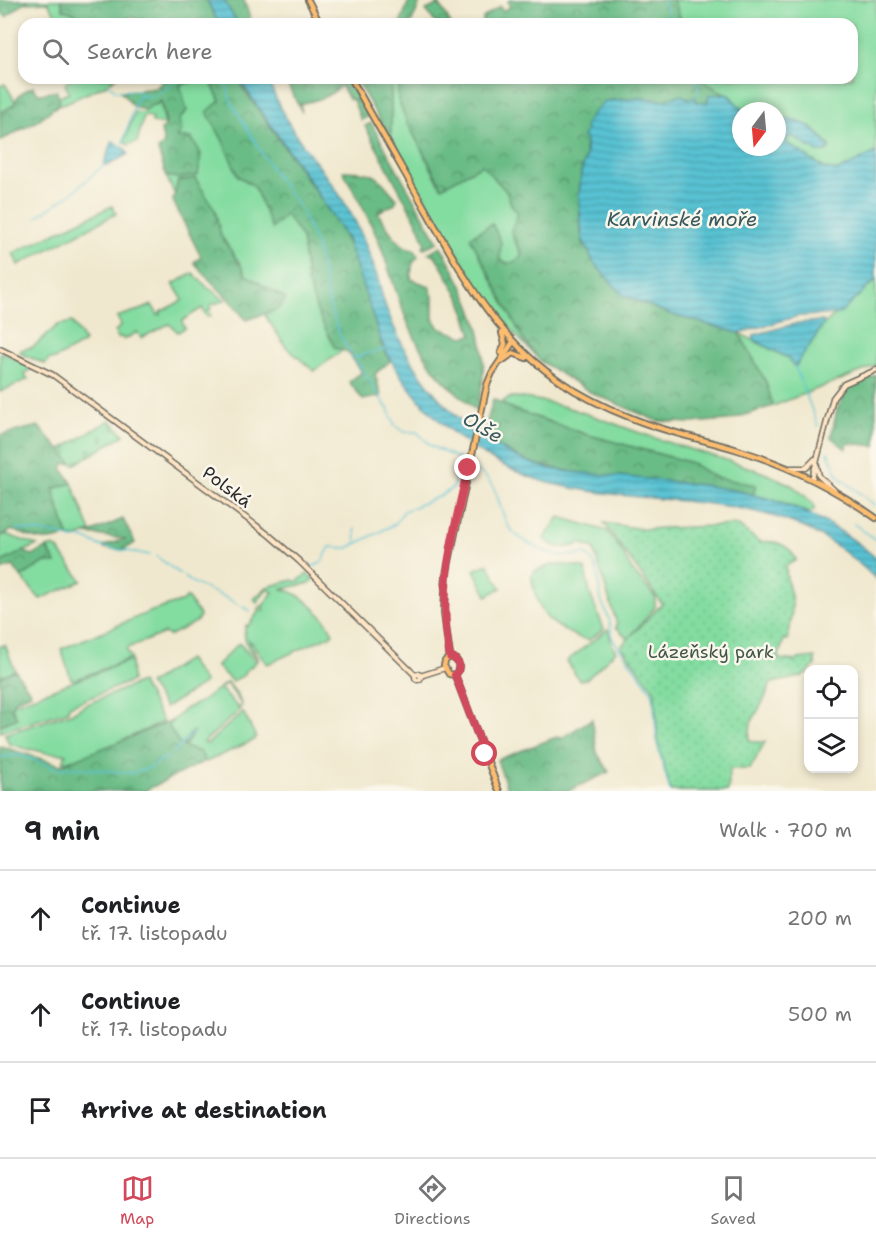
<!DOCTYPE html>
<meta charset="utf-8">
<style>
body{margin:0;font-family:"Shantell Sans",sans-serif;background:#f2f2f2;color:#202124}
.controls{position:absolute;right:18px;bottom:18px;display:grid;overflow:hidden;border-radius:12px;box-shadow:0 3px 9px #0003}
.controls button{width:54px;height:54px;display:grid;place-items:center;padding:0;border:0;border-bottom:2px solid #e0e0e0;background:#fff;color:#202124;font:30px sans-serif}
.compass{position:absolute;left:732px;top:102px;width:54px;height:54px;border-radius:50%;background:#fff;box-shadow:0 3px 9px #0003;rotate:196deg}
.stop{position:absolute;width:18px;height:18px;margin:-14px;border:4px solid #d1495b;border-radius:50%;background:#fff}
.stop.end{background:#d1495b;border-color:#fff;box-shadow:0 2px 6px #0008}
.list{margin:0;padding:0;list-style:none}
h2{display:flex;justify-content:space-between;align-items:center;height:78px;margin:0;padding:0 24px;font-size:26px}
h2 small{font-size:20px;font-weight:400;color:#757577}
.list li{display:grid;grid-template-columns:39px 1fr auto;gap:18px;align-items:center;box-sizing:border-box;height:96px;padding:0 24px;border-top:2px solid #e0e0e0}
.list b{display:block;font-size:22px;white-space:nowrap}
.list p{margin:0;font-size:20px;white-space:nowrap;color:#757577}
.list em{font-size:20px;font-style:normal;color:#757577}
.icon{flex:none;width:33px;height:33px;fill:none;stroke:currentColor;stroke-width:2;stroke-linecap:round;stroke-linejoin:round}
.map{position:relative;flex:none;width:876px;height:791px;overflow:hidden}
.search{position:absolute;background:#fff;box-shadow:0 3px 9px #0003;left:18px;right:18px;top:18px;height:66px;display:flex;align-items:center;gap:15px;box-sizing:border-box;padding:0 21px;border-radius:18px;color:#757577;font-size:22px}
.sheet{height:366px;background:#fff}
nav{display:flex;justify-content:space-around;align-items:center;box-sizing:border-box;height:84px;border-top:2px solid #e0e0e0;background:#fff;font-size:16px;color:#757577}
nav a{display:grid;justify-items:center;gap:3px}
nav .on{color:#d1495b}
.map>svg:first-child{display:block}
</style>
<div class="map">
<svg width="876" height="791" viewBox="0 0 876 791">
<defs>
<pattern id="forest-crowns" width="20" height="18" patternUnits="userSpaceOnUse" patternTransform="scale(1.5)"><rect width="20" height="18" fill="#6abc86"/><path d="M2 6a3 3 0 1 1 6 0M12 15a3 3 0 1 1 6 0" fill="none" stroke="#57996e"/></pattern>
<pattern id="cemetery-stones" width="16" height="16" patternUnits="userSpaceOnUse" patternTransform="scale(1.5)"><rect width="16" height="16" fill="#83dca0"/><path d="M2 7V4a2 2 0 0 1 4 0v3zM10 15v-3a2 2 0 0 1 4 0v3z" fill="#71bd8a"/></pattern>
<pattern id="park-dots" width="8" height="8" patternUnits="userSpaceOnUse" patternTransform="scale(1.5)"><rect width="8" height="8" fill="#83dca0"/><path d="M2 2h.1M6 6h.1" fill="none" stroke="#71bd8a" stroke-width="1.8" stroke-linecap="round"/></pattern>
<pattern id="water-rules" width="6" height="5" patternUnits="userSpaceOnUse" patternTransform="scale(1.5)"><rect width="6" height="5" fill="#58c2d3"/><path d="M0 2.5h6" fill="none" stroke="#499eab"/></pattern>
</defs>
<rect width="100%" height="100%" fill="#fbf7ec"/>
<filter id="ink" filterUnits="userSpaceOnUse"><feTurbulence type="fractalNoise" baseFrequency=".0167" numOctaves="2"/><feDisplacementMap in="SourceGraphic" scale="12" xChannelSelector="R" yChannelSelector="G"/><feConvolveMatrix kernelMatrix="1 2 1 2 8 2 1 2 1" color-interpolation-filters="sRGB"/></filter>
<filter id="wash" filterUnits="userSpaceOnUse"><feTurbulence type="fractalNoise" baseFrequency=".008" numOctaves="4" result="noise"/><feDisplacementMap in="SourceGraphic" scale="24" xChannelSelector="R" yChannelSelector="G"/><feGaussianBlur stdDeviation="1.35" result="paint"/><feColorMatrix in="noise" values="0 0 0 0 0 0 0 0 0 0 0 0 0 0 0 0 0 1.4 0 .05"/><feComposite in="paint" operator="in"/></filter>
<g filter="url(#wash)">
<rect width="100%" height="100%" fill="#f0e8ce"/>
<path fill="#83dca0" stroke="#578466" stroke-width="1.5" d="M28,0H61L63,9L84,17L69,24H61L48,2L27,3Z
M672,0H876V152L839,171L826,169L786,143L790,135L818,152L830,146C810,124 807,122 777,118V111H745L739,107L731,96L706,84L704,78H852V24H682Z
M72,78H116L106,85L54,108L60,103L59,96L69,93L65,84Z
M204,78H209L220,101L208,112L222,139L254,186L272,228L286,214L302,238L307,281L335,348L343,350L314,371L286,347L264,314L278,309L261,285L246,275L240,264L221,236L215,210L178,181L175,195L166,176L179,178L176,138L180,85Z
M391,78H398V99L406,120L441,187L482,165L507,192L511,204L519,213L513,238L522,255C516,263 508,265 500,260V242L492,224L470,237L523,339L540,361L513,332L475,283L409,172L391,137Z
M5,84L15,101L14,105L0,113V86Z
M160,102L165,125L152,122V117L144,116L137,142L128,145L124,141L135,112L143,113L151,105H156Z
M112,206L116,214L18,265L13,253Z
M193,273L207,287L225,300L211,305V309L208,311L211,316L207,317L202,308L183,320L182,322L185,328L178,332L169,324L141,338L137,332L124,340L122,337L118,338L115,332L121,325L117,317C129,312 140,311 152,305L158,315L161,314L160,312L183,300L173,284Z
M876,280V366L773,406L766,382L739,333L788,358L795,367L824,324Z
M72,322L84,341L82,344L55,359H49L45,364L20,353L21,350L33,347L58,325Z
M2,352L32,368L24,374L28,379L0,392V353Z
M512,397C556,399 607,422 649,436C696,453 745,462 789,484C796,487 808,499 814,505V510L809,513L780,501L753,495L755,485L714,477L692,463L585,434L515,410L499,403Z
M72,483L91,532L74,538L68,536L52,489Z
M559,517L607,531L621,550L632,570L655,597V607L628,639L616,627L617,624L593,547L585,546L581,543C568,549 556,550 544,539Z
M0,534H5L37,545L0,563Z
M53,546L58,549L82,581L40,599L21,577L45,562H55L47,548Z
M488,564L501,588L487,596L474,570Z
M554,564C561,565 581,566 585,569L590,594L604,629L589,640C578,639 552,625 545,615C538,606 532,586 532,575L535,571Z
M308,574L313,579L311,583L281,589C298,590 327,617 333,634L268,664C258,657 257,646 249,640L258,661C249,649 241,640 246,625L248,626L259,611L258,608L263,611L264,609L260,606L262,607L273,592L267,589L257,602L258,604L254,599L267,587L293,580L296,582Z
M187,597L200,616L196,622L168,636L165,633L127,648V652L131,657L129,659L74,680L71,679L61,649L152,611L183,601Z
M608,629L613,647L616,651L587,679L579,680L567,661Z
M239,643L256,662L244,673L245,675L232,681L216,666Z
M5,645L15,670L0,677V646Z
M188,659L205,683L165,708L149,684Z
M131,660L132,681L69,706L68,711L0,732V725L16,719L12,707L13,704Z
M141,682L163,722L88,756L63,762L66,754L47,753L31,749L30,750L9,744L5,734L74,712L85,705Z
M227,682L237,694L242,706L240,707L241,704L227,683L220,688L240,710L204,742L207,744L243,712L256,737L254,740L206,762L200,752L184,747L194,732L192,731L181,746L168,725L185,709L202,701Z"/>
<path fill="url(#forest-crowns)" stroke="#4a7458" stroke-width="1.5" d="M0,0H28L6,17L0,10Z
M61,0H207L219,24H141L133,17C103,30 91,20 63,9Z
M223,0H244L252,24H238Z
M409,0H421L411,24H400Z
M510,0H673L683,24H483V18L500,6L503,11L510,7L508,1Z
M439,4L451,24H436L426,10Z
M166,78H204L180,85L187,111L179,120L182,130L177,138H192L201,154L198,175L179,178L166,176L158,150L164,144L161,130L164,129L166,123L161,101L155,105H151L147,110L135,108L121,92L156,88Z
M209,78H236L337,222L356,260L383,349L390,361L375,374L381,396L363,400L349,382L362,372L348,352L335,348L318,314L307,281L302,238L286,214L272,229L254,186L238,176L222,139L207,112L220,101Z
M284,78H347L370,116L361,120L353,100L349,99L341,85C329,98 317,100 300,104L302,112Z
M355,78H391V140Z
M398,78H704L707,84L726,94L710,95L707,103L696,102V98L689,99L681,95L665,100L640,98L605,101L587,131L585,149L586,156L581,173L579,196L581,234L584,246L623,295L670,314L739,333L766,382L773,406L729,420L690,423L657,421L590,392L540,361L523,339L470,237L492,224L501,242L500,260C508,265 516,263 522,255L511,231L518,213L511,204L507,192L482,165L442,187L406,120L398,99Z
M33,87L39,94L57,91L60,103L37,121L0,141V113L14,105C16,96 24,90 33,87Z
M371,123L438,242L424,248L423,246L425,244L420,228L365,126Z
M343,171C378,172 374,173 397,199L394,205L385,208L378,213C387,227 398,248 415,250L418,257C410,264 412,269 411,279L429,286L433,297V319L439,328L464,337L472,335L461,300L435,255L428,253L441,246C471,302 497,346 476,411C463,396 445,385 433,368C406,331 397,292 382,250C372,222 357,197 343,171Z
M195,178L215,210L221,236L240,264L246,275L286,299L278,309L246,320C230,297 211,284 194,262L201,257L173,201L178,181Z
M876,375V446L848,443L846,449L831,437L837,410L849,386Z
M493,399L515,410L585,434L692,463L714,477L756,485L753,495C683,476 609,483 540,465C520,460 500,448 483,437Z
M38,426L72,463L64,464L62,468L72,483L53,489L68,536C42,544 36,539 12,530L2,536L0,534V435Z
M123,519L135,543L124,550L104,548V546L126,539L87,534Z
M47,548L56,563L45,562L21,577L13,566L0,570V563L23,551L32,555Z
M15,670L31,693L14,701L12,708L17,718L0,725V677Z
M592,719L597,753L609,772L568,791H508L497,760L554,738L558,737L560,739Z
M173,720L168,725L180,745L182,746L190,734L192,735L184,747L200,752L205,761L144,791H0V746L61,765Z"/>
<path fill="url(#cemetery-stones)" stroke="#578466" stroke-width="1.5" d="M110,420L124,435L74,465L60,450Z"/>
<path fill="url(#park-dots)" stroke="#578466" stroke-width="1.5" d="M604,523L643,529L737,525L760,542C776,540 790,545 796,560L786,566C785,582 792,592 792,605C792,617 790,628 788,640L784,639L778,659L797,661L798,659L815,657V666L801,677L771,683L765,698L751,723L749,740L753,742H765L750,769H730L728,791H672L670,788L659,748L654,690L621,646L662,604Z"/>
<path fill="url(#water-rules)" stroke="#42767f" stroke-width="1.5" d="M207,0H224L238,24H219Z
M238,78H267C275,97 284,117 296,135C312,160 334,182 348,209C360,228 368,249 375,271C380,284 382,298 387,310C412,379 466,441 537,465C562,473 592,473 618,476C718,487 796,488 876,558V579C849,553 821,532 785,520C739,504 689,502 641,497C609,494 573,490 542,481C472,459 413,408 381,341L347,239L313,186Z
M726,94C734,98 737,106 745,111H741V147H777V118C806,121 810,125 830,147L826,152H818L790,135L786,142L825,169L838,171L876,152V280L839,314L798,316L739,333L670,314L623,295L594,263L582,238L579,197L581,173L586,157V141L583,136L586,131L585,125L593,113L605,101L640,98L665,100L681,95L689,99L696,97V102L707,103L709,95Z
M113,141L125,149L128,154L107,166L104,163Z
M823,321L824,324L795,367L788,358L754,340V335L798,323Z"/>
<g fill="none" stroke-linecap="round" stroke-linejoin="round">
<path stroke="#58c2d3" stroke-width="1.5" d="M663,0L672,24
M225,78L231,102L273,171L301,210L316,244L329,304L341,338L388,409L395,425L404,432H417L431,446L468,463
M695,78L699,88L696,97
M109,85L116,91L137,90L141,95
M123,143L137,97L157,95L175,82L184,78
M37,217L72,193L105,164
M355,357L385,349
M795,366L818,426
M828,452L839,477L876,506
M472,466C500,485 495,497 507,524C512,536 540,551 553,554C563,557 575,555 586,554L594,562L598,575L601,600L610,621L612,638L653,693L657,744L670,791
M854,524L876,540
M16,529L58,534L73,539L83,538L103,547L150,555
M355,529L356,543
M156,556L180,574
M310,568L321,563L330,547L348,548L395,524L404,511L440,496L454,487L458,459
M184,577C201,590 222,593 239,605
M243,607L250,611
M173,753L193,733
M0,757L20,755L56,768H77L132,773L149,768L166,757"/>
</g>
</g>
<g filter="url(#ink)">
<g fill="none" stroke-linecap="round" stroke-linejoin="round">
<defs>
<path id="secondary" d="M0,349L53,375L269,535L299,561L415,675
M817,466L819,476L834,490
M791,468H806L815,459
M812,479L833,398L844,384L876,370
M415 677a3 3 0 1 1 6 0a3 3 0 1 1-6 0Z
M420,676L445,668"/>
<path id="primary" d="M308,0L320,24
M351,78C376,123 402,168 427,212C482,310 520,374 629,417C664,432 702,439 738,450C787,465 834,488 876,518
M501,353L505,344L502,333
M502,361L513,353L526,358
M450,657L444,613L446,575L487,385L492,373L513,342
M450,657L445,661L444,666L449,674L455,675
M450,657C457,658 460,664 458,671L455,675
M455,675L499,791"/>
</defs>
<use href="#secondary" stroke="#706d64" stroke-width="7"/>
<use href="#primary" stroke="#706d64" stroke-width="8"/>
<use href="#secondary" stroke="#fee5c5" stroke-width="4"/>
<use href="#primary" stroke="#fcbd6f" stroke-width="4.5"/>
</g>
</g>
<g fill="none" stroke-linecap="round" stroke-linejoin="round" filter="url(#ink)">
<path stroke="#d1495b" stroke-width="8" d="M468,468C453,534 437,589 450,657L454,658L459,664L458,671L455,675L485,754"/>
</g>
<g text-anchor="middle" stroke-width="5" stroke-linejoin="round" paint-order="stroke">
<g font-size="18" fill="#2b2b2b" stroke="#fbf7ec">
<text transform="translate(227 487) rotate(37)" y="6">Polská</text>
</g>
<g font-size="18" fill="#415748" stroke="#fbf7ec">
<text x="711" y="658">Lázeňský park</text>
</g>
<g font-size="20" font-style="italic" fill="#38585d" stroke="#fbf7ec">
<text x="682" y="226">Karvinské moře</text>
<text transform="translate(483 427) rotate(30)" y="7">Olše</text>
</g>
</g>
</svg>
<div class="controls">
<button><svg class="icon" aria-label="locate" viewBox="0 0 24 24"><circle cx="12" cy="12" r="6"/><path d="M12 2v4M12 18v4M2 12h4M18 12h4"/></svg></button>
<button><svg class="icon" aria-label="layers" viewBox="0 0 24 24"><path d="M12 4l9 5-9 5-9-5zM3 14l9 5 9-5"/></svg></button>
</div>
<svg class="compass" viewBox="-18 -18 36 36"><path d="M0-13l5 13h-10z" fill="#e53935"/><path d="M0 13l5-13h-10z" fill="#757577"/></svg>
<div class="stop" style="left:485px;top:754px"></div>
<div class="stop end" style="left:468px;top:468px"></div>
<div class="search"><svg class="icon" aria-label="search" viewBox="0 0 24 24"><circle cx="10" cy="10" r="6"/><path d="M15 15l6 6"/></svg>Search here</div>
</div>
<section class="sheet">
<h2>9 min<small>Walk · 700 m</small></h2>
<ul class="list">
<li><svg class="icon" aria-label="ahead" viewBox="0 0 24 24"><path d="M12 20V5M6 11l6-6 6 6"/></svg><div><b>Continue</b><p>tř. 17. listopadu</p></div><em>200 m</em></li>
<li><svg class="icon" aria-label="ahead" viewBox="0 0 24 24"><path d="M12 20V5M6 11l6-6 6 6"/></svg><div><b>Continue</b><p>tř. 17. listopadu</p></div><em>500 m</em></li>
<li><svg class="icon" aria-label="arrive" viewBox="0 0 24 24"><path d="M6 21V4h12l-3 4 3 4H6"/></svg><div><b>Arrive at destination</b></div></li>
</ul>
</section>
<nav>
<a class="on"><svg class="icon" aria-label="map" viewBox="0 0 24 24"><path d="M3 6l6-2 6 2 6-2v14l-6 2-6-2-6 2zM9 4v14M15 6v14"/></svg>Map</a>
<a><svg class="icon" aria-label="directions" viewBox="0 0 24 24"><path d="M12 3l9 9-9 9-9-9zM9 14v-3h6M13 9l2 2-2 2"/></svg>Directions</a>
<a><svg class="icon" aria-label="saved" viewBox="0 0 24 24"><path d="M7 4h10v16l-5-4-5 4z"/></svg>Saved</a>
</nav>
